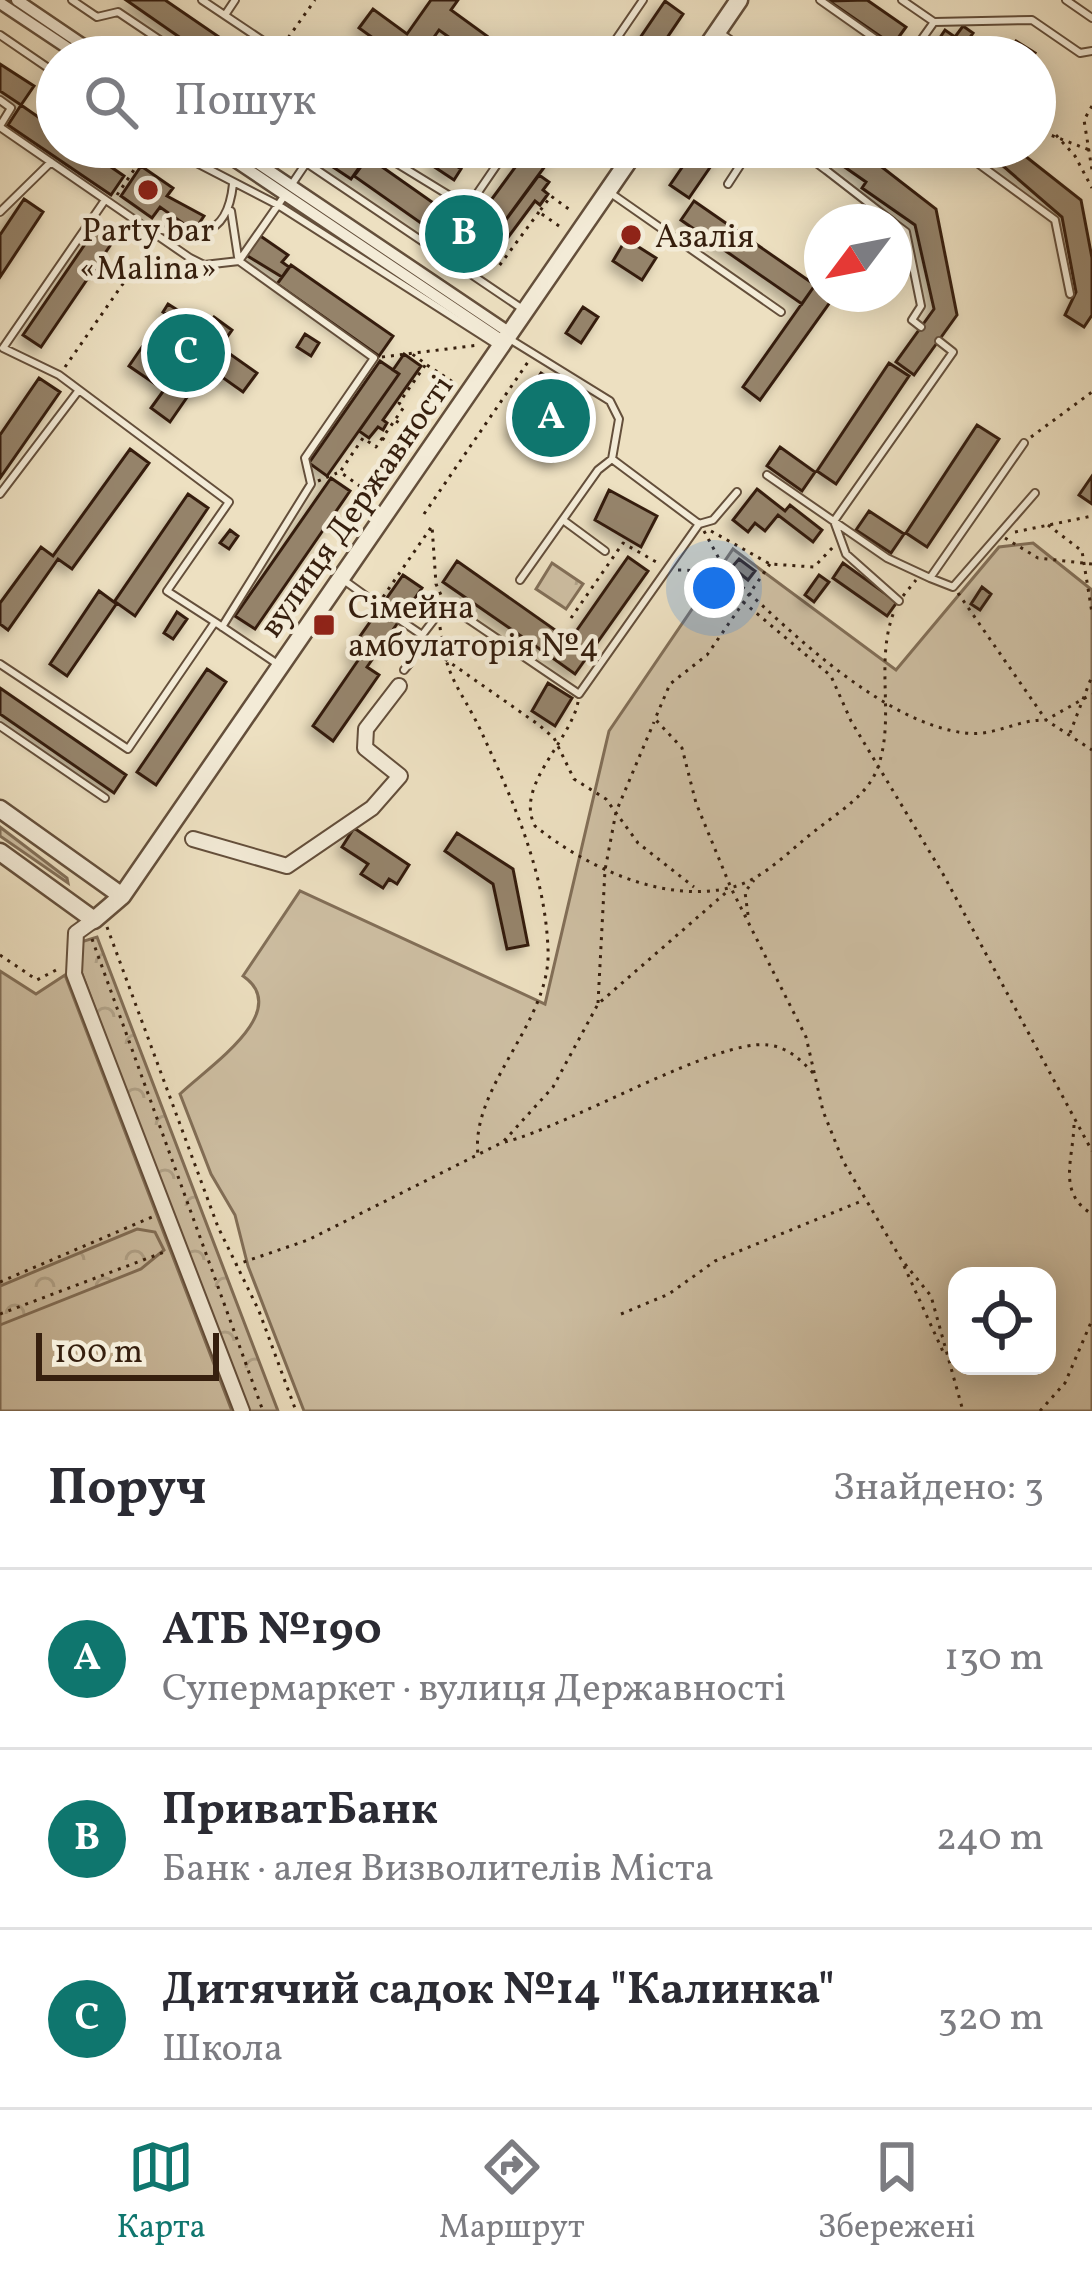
<!DOCTYPE html>
<html lang="uk">
<meta charset="utf-8">
<style>
body{margin:0;font-family:Vollkorn,serif;background:#f2f2f3;color:#2b2b33}
.controls{position:absolute;right:36px;bottom:36px;display:grid;overflow:hidden;border-radius:24px;box-shadow:0 6px 30px #0003}
.controls button{width:108px;height:108px;display:grid;place-items:center;padding:0;border:0;border-bottom:3px solid #e1e1e2;background:#fff;color:#2b2b33;font:60px sans-serif}
.compass{position:absolute;left:804px;top:204px;width:108px;height:108px;border-radius:50%;background:#fff;box-shadow:0 6px 30px #0003;rotate:238deg}
.scale{position:absolute;left:36px;bottom:30px;width:183px;box-sizing:border-box;padding-left:12px;border:6px solid #361f0e;border-top:0;font-size:33px;line-height:42px;white-space:nowrap;color:#361f0e;-webkit-text-stroke:9px #f3ebd7;paint-order:stroke}
.you{position:absolute;left:714px;top:588px;width:42px;height:42px;margin:-30px;border:9px solid #fff;border-radius:50%;background:#1a73e8;box-shadow:0 0 0 18px #1a73e833}
.badge{display:grid;place-items:center;width:78px;height:78px;border-radius:50%;background:#0f766e;color:#fff;font-size:39px;font-weight:700}
.pin{position:absolute;translate:-50% -50%;border:6px solid #fff;box-shadow:0 3px 12px #0006}
.list{margin:0;padding:0;list-style:none}
h2{display:flex;justify-content:space-between;align-items:center;height:156px;margin:0;padding:0 48px;font-size:51px}
h2 small{font-size:39px;font-weight:400;color:#7c7c81}
.list li{display:grid;grid-template-columns:78px 1fr auto;gap:36px;align-items:center;box-sizing:border-box;height:180px;padding:0 48px;border-top:3px solid #e1e1e2}
.list b{display:block;font-size:45px;white-space:nowrap}
.list p{margin:0;font-size:39px;white-space:nowrap;color:#7c7c81}
.list em{font-size:39px;font-style:normal;color:#7c7c81}
.icon{flex:none;width:66px;height:66px;fill:none;stroke:currentColor;stroke-width:2;stroke-linecap:round;stroke-linejoin:round}
.map{position:relative;flex:none;width:1092px;height:1411px;overflow:hidden}
.search{position:absolute;background:#fff;box-shadow:0 6px 30px #0003;left:36px;right:36px;top:36px;height:132px;display:flex;align-items:center;gap:30px;box-sizing:border-box;padding:0 42px;border-radius:66px;color:#7c7c81;font-size:45px}
.sheet{height:696px;background:#fff}
nav{display:flex;justify-content:space-around;align-items:center;box-sizing:border-box;height:168px;border-top:3px solid #e1e1e2;background:#fff;font-size:33px;color:#7c7c81}
nav a{display:grid;justify-items:center;gap:6px}
nav .on{color:#0f766e}
.map>svg:first-child{display:block}
</style>
<div class="map">
<svg width="1092" height="1411" viewBox="0 0 1092 1411">
<defs>
<pattern id="forest-crowns" width="20" height="18" patternUnits="userSpaceOnUse" patternTransform="scale(3)"><rect width="20" height="18" fill="#cebfa3"/><path d="M2 6a3 3 0 1 1 6 0M12 15a3 3 0 1 1 6 0" fill="none" stroke="#b2a48b"/></pattern>
<filter id="shadow"><feDropShadow dx="-5.5" dy="5.5" stdDeviation="6" flood-color="#0004"/></filter>
</defs>
<rect width="100%" height="100%" fill="#ede0c1"/>
<filter id="stains"><feTurbulence type="fractalNoise" baseFrequency=".00167" numOctaves="4"/><feColorMatrix values="0 0 0 0 .2 0 0 0 0 .09 0 0 0 0 .02 0 0 0 .5 -.17"/></filter>
<radialGradient id="worn" r=".72"><stop offset=".6" stop-color="#630" stop-opacity="0"/><stop offset="1" stop-color="#630" stop-opacity=".3"/></radialGradient>
<path fill="#cebfa3" stroke="#826f58" stroke-width="3" fill-rule="evenodd" d="M1033,543L1092,590V1411H304L248,1266L235,1215L211,1174L180,1094C208,1067 294,1011 243,976L300,891L545,1004L609,731L733,549L896,670L999,547ZM957,1276H1047V1366H957Z
M0,827L67,878L68,883L0,836Z
M0,971L36,994L65,975L232,1411H0Z"/>
<path fill="url(#forest-crowns)" stroke="#826f58" stroke-width="3" d="M552,563L583,584L566,609L536,589Z
M97,937L278,1411H246L71,945Z
M137,1229L155,1232L164,1250L141,1269L0,1325V1286Z"/>
<path fill="#95836b" stroke="#361f0e" stroke-width="3" filter="url(#shadow)" d="M126,0H165L222,39L208,57Z
M431,0H458L451,10L487,36L474,55L439,30L420,57H391L394,53L359,28L373,9L407,34Z
M867,0L906,27L893,45L829,1Z
M665,1L683,14L654,57H627Z
M963,26L973,33L956,57H927L945,30L955,37Z
M231,40L257,57H220Z
M1016,41L1035,53L1032,57H1005Z
M0,64L34,86L21,105L0,91Z
M21,105L57,130V147H82L124,176L111,195L8,125Z
M325,147H348L365,159L351,179L318,157Z
M530,147H559L491,240L472,226Z
M696,147H724L689,198L670,185Z
M842,147H856L936,209L957,315L914,375L896,362L934,309L915,225L862,188L866,182L833,159Z
M981,147H1022L1020,152L1081,200L1092,258V315L1084,327L1065,315L1076,292L1062,217Z
M440,155L461,169L454,180L433,166Z
M368,157L469,228L455,247L354,176Z
M141,166L173,188L167,196L204,216L194,231L160,207L152,218L121,196Z
M539,175L549,182L543,190L548,194L540,205L535,201L498,251L482,239L491,240Z
M24,199L43,212L0,277V235Z
M694,201L815,285L802,304L681,220Z
M96,228L114,240L41,347L23,335Z
M259,235L288,255L282,262L289,267L282,277L246,255Z
M626,239L656,258L642,280L613,261Z
M291,265L393,336L379,356L277,284Z
M815,285L833,298L760,400L743,387Z
M168,304L182,313L176,321L163,312Z
M583,307L598,317L581,343L566,333Z
M214,317L232,330L220,347L257,373L243,392L208,367L170,422L151,408L164,390L129,366L142,347L176,371Z
M305,334L319,343L311,356L297,347Z
M404,354L421,366L383,420L387,423L383,430L378,427L369,438L359,431L399,374L393,370Z
M380,361L399,374L327,476L309,463Z
M889,363L909,376L836,484L817,471Z
M541,373L591,406L553,461L511,431L536,395L529,391Z
M39,378L60,392L0,478V435Z
M977,425L999,439L927,547L906,533Z
M780,447L815,472L802,491L767,466Z
M130,449L149,463L72,569L58,559L8,630L0,624V603L41,547L53,556Z
M1092,476V504L1079,495Z
M331,478L350,491L255,629L235,616Z
M757,489L785,511L790,505L822,530L813,542L778,515L765,531L755,523L748,532L733,520Z
M609,490L657,516L641,547L595,520Z
M188,494L208,508L135,616L117,603L67,676L50,664L99,591L114,602Z
M869,511L904,534L891,553L856,530Z
M230,530L238,536L229,549L220,543Z
M628,557L648,571L575,674L544,652L558,632L570,640Z
M739,559L755,571L748,580L732,567Z
M457,561L558,632L544,652L443,582Z
M843,563L897,602L887,616L833,578Z
M403,575L422,588L367,667L379,675L333,741L313,726L359,659L349,652Z
M819,575L829,582L814,602L805,595Z
M982,587L991,594L980,610L971,604Z
M177,612L187,619L173,639L164,633Z
M207,669L226,682L156,785L137,772Z
M548,683L572,698L555,726L532,711Z
M0,688L126,775L114,793L0,714Z
M354,828L409,865L397,884L389,879L383,888L361,874L368,864L342,847Z
M457,833L513,869L528,945L507,949L493,884L445,851Z"/>
<g fill="none" stroke-linecap="round" stroke-linejoin="round">
<defs>
<path id="service" d="M72,0L97,17L118,12L185,57
M202,0L278,51L275,57
M820,0L901,57
M902,0L934,22L909,57
M1066,0L1092,18
M225,15L235,0
M934,22L1032,20L1080,53L1092,51
M719,32L755,57
M0,35L57,74
M604,57L643,0
M0,100L11,108L0,126
M0,127L190,258L204,265L239,261L374,358L305,458L311,484L222,627
M166,147L278,205L497,345
M283,147L524,310
M370,147L468,207L509,147
M795,147L826,170
M824,147L826,170L893,222
M964,147L972,159L1055,220L1070,294
M292,184L317,147
M728,184L752,147
M612,194L781,312
M105,200L3,348L59,375L229,502L167,591L215,622
M231,211L238,257
M0,212L51,162
M894,223L906,232L921,306L912,320L921,327
M147,227C194,237 227,242 233,184
M239,261L285,195
M508,338L610,401L619,419L612,459L699,524
M767,475L887,558L930,578L1024,443
M0,494L79,390
M563,520L605,551
M930,578L953,587L1035,493
M520,580L598,470L612,459
M345,581L381,607
M899,601L846,554L834,521L953,352L939,341
M400,620L422,635
M0,664L128,749L215,622L276,663
M404,670L409,664L406,656L446,604L579,694L699,524L713,520L737,492
M0,726L105,798"/>
<path id="pedestrian" d="M17,0L101,57
M0,3L81,57
M214,147L504,342
M234,147L510,333"/>
<path id="minor" d="M193,839L287,866L372,808L400,776L365,748L366,729L399,686
M94,920L76,933L74,974L242,1411"/>
<path id="tertiary" d="M700,57L739,0
M0,809L122,896
M0,852L94,920L122,896L638,147"/>
</defs>
<use href="#service" stroke="#644f3b" stroke-width="10"/>
<use href="#pedestrian" stroke="#644f3b" stroke-width="15"/>
<use href="#minor" stroke="#644f3b" stroke-width="18"/>
<use href="#tertiary" stroke="#644f3b" stroke-width="21"/>
<path stroke="#361f0e" stroke-width="3" stroke-dasharray="3 6" stroke-linecap="butt" d="M283,45L315,0
M1092,106L1084,120L1092,170
M1035,129L1092,151
M1056,135L1075,156L1092,188
M117,195L142,158L126,147
M559,226L539,212L551,196L570,210
M478,251L499,266L539,212
M382,357L479,345
M427,365L453,382
M65,367L152,242
M396,421L418,434
M1031,437L1092,392
M382,438L405,453
M318,481L337,473
M375,497L340,472L363,438L376,447L404,407L399,403L426,364L408,351
M424,514L528,362
M1048,525L1082,551L1092,613
M704,531L742,601L831,676L851,721L943,874L1092,1151
M711,531L770,564L814,567L834,546
M1015,532L1092,516
M1005,538L1038,558L1092,564
M770,564L707,655L670,684L655,719L682,748L696,803L731,888L806,1037L823,1111L843,1161L901,1259L931,1296L963,1411
M678,570C703,570 721,575 737,595
M736,581C794,635 884,723 965,733C994,737 1018,719 1046,720L1092,750
M958,593L1046,720L1092,694
M903,596L916,580
M383,597L432,526L436,584L442,597
M571,618L623,543L658,563
M440,627C446,679 459,686 480,729C512,798 545,871 548,949C552,1021 470,1086 478,1155
M445,659L539,725L554,738L574,779L606,799L638,843L694,887
M578,702C570,742 514,786 535,826C586,867 665,905 733,887C764,879 791,849 816,830C840,811 870,794 879,764C895,714 874,660 895,609
M1070,733L1092,676
M748,915L745,892L754,880
M107,927L218,1227L259,1311L296,1411
M92,939L263,1411
M0,955L37,980L60,968
M598,1003L605,870L616,812L654,722
M1074,1125C1073,1160 1057,1193 1092,1214
M505,1142C569,1126 718,1038 768,1045C788,1047 801,1060 814,1074
M235,1265L308,1240L503,1142L553,1087L598,1004L730,889
M904,1266L945,1356
M0,1282L152,1217
M0,1314L167,1251
M621,1314L669,1294L715,1261L864,1200
M1040,1411L1065,1383L1092,1320"/>
<use href="#service" stroke="#f3ebd7" stroke-width="6"/>
<use href="#pedestrian" stroke="#f3ebd7" stroke-width="10"/>
<use href="#minor" stroke="#f3ebd7" stroke-width="14"/>
<use href="#tertiary" stroke="#f3ebd7" stroke-width="16"/>
</g>
<g fill="#8f2418" stroke="#f3ebd7" stroke-width="4.5">
<circle cx="148" cy="190" r="12"/>
<circle cx="631" cy="235" r="12"/>
<rect x="312" y="613" width="24" height="24" rx="6"/>
</g>
<g text-anchor="middle" stroke-width="9" stroke-linejoin="round" paint-order="stroke">
<g font-size="33" fill="#361f0e" stroke="#f3ebd7" text-anchor="start">
<text x="148" y="241" text-anchor="middle">Party bar<tspan x="148" dy="38">«Malina»</tspan></text>
<text x="655" y="247">Азалія</text>
<text x="348" y="618">Сімейна<tspan x="348" dy="38">амбулаторія №4</tspan></text>
</g>
<g font-size="33" fill="#361f0e" stroke="#f3ebd7">
<text transform="translate(355 505) rotate(-55)" y="12">вулиця Державності</text>
</g>
</g>
<rect width="100%" height="100%" filter="url(#stains)"/>
<rect width="100%" height="100%" fill="url(#worn)"/>
</svg>
<div class="controls">
<button><svg class="icon" aria-label="locate" viewBox="0 0 24 24"><circle cx="12" cy="12" r="6"/><path d="M12 2v4M12 18v4M2 12h4M18 12h4"/></svg></button>
</div>
<svg class="compass" viewBox="-18 -18 36 36"><path d="M0-13l5 13h-10z" fill="#e53935"/><path d="M0 13l5-13h-10z" fill="#7c7c81"/></svg>
<div class="scale">100 m</div>
<div class="you"></div>
<div class="pin badge" style="left:551px;top:418px">A</div>
<div class="pin badge" style="left:464px;top:234px">B</div>
<div class="pin badge" style="left:186px;top:353px">C</div>
<div class="search"><svg class="icon" aria-label="search" viewBox="0 0 24 24"><circle cx="10" cy="10" r="6"/><path d="M15 15l6 6"/></svg>Пошук</div>
</div>
<section class="sheet">
<h2>Поруч<small>Знайдено: 3</small></h2>
<ul class="list">
<li><span class="badge">A</span><div><b>АТБ №190</b><p>Супермаркет · вулиця Державності</p></div><em>130 m</em></li>
<li><span class="badge">B</span><div><b>ПриватБанк</b><p>Банк · алея Визволителів Міста</p></div><em>240 m</em></li>
<li><span class="badge">C</span><div><b>Дитячий садок №14 &quot;Калинка&quot;</b><p>Школа</p></div><em>320 m</em></li>
</ul>
</section>
<nav>
<a class="on"><svg class="icon" aria-label="map" viewBox="0 0 24 24"><path d="M3 6l6-2 6 2 6-2v14l-6 2-6-2-6 2zM9 4v14M15 6v14"/></svg>Карта</a>
<a><svg class="icon" aria-label="directions" viewBox="0 0 24 24"><path d="M12 3l9 9-9 9-9-9zM9 14v-3h6M13 9l2 2-2 2"/></svg>Маршрут</a>
<a><svg class="icon" aria-label="saved" viewBox="0 0 24 24"><path d="M7 4h10v16l-5-4-5 4z"/></svg>Збережені</a>
</nav>
